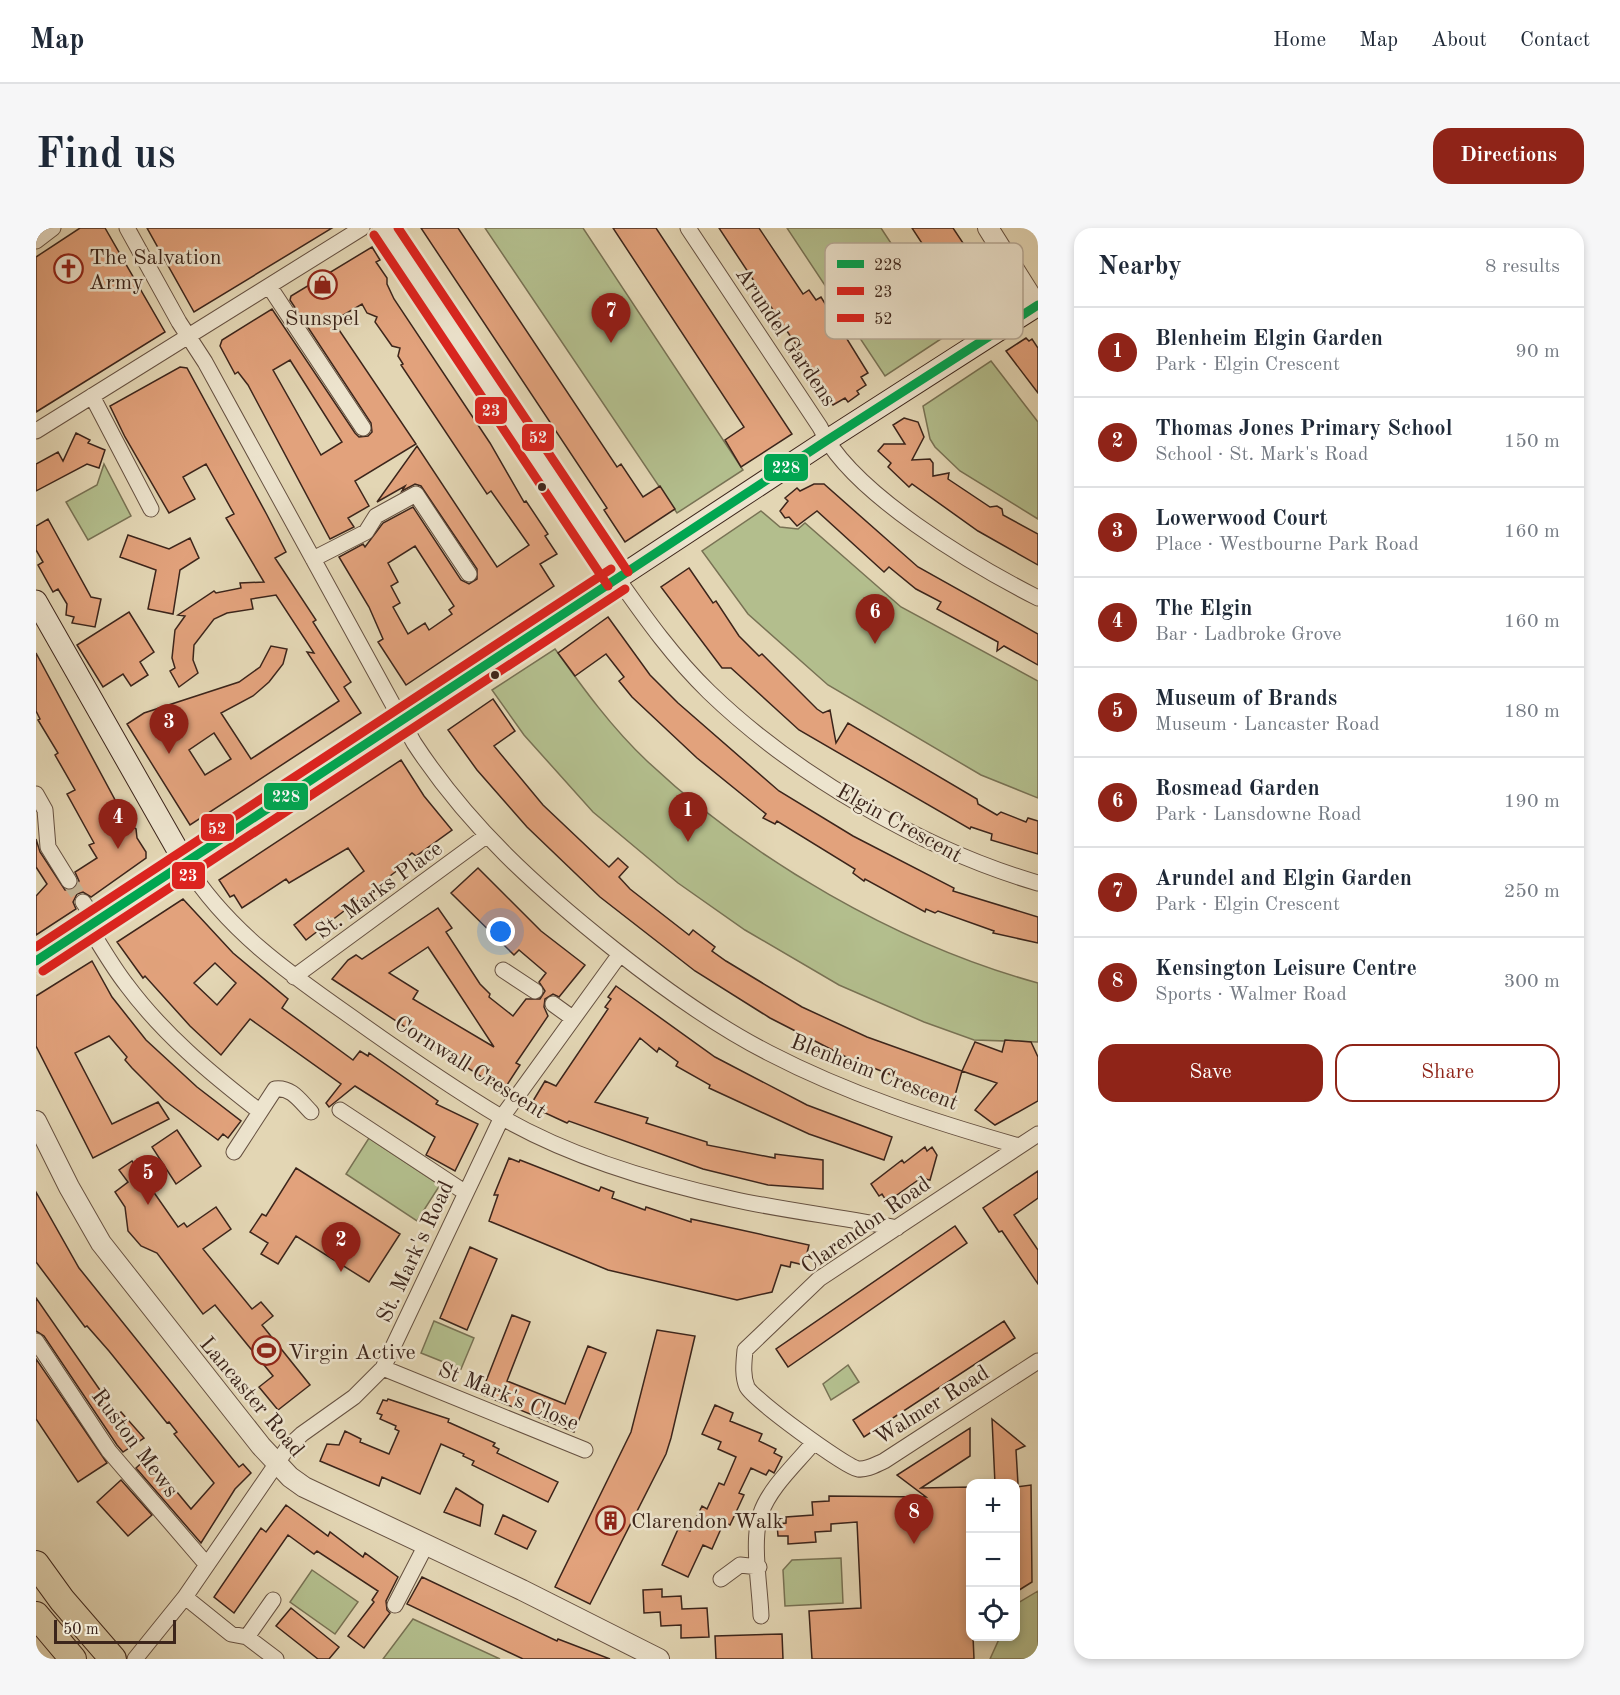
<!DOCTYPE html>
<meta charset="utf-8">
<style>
body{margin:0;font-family:"Old Standard TT",serif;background:#f6f6f7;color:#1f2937}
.controls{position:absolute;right:18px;bottom:18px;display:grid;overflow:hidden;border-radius:12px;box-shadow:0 3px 9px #0003}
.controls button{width:54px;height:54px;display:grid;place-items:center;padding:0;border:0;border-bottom:2px solid #e0e1e3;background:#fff;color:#1f2937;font:30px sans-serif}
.scale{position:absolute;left:18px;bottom:15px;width:122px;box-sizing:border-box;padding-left:6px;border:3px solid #3c251b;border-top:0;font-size:16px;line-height:21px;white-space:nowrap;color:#3c251b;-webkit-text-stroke:4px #ede4ce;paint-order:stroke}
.you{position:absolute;left:465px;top:704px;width:21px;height:21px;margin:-15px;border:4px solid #fff;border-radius:50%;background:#1a73e8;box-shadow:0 0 0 9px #1a73e833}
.badge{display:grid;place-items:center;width:39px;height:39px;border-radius:50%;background:#8f2418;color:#fff;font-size:20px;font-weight:700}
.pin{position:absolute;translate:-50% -50px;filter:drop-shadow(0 2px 3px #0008)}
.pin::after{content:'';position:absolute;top:32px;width:21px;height:18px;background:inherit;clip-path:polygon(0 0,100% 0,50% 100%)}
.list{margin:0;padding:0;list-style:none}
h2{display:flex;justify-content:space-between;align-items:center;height:78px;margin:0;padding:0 24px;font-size:26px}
h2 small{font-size:20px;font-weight:400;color:#747a83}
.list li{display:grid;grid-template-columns:39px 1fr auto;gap:18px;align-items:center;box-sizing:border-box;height:90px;padding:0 24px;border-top:2px solid #e0e1e3}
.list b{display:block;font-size:22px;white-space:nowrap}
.list p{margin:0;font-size:20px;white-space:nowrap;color:#747a83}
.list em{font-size:20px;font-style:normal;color:#747a83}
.actions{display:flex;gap:12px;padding:18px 24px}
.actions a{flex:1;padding:14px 0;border:2px solid #8f2418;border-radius:18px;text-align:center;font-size:21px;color:#8f2418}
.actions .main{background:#8f2418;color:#fff}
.icon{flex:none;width:33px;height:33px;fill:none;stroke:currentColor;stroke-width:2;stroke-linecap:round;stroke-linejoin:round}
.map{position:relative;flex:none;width:1002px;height:1431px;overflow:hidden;border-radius:18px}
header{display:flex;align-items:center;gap:36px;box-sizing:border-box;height:84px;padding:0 30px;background:#fff;border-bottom:2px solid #e0e1e3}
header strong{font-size:28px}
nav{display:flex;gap:33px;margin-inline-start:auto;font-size:21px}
.intro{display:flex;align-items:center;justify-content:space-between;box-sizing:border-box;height:144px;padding:0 36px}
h1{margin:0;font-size:42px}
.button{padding:15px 27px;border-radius:18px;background:#8f2418;color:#fff;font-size:21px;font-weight:700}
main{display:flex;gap:36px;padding:0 36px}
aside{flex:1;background:#fff;border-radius:18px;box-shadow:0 3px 9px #0003}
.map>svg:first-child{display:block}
</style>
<header>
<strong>Map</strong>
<nav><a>Home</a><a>Map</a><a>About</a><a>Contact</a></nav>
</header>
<div class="intro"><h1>Find us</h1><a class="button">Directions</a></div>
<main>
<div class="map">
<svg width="1002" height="1431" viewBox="0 0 1002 1431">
<rect width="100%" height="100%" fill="#e3d6b4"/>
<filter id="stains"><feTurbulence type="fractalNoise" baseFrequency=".00333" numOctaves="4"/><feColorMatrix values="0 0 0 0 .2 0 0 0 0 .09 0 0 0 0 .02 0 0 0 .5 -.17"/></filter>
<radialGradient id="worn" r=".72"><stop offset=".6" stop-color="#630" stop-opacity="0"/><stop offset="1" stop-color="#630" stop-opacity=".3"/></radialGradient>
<path fill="#b3be8d" stroke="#787254" stroke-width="1.5" d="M449,0H547L707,242L641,285Z
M751,0H845L914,105L849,148Z
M955,133L1002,194V291L924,243L899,219L894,211L887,178Z
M68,236L95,288L52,312L30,274L61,257Z
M725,283L744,299L762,301L769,295L865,379L1002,453V570L945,547L792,457L712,386L666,323Z
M519,421C547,460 575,499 611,533C716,632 863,717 1002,755V814L938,812L888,794L803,757L709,702L642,655L557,584L488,507L456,462Z
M333,910L404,957L381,993L310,946Z
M398,1093L438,1110L425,1141L385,1125Z
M812,1137L823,1154L795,1172L787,1156Z
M805,1330L807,1375L749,1378L747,1342L756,1332Z
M276,1342L322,1374L299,1406L254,1374Z
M1002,1363V1431H954L964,1409L980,1408V1376Z
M377,1391L464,1431H347Z"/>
<path fill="#e2a27c" stroke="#3c251b" stroke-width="1.5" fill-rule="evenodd" d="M44,0H69L129,104L0,184V29Z
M111,0H296L158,84Z
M385,0H422L581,239L585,236L607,269L624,258L639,281L589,314L568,282L571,280Z
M577,0H620L756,206L705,239L689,212L708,199Z
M683,0H723L767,66L773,62L780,72L785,69L832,145L825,149L830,157L821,163L823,166L812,174L809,170L797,177L776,145L778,144Z
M876,0H917L959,63L957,70L937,83L931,84Z
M336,19L344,32L340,34L351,50V56L358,71L454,215L488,274L490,273L512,306L509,308L521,326L504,336L518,358L370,457L342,414L347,411L333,379L303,329L327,316L329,319L347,295L377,279L425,352L433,356L441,351V341L385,258L379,256L366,263L369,258L341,274L381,218L461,339L493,317L455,263L451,266L365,137L367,136L362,128L364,120L356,118L339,94L341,89L331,85L326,76L297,93L380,216L319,253L333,278L312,290L318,299L294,311L212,157L202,144L199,146L184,118L186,112L236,81L319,205L323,209L332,208L336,204L335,195L254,72L255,68ZM254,132L306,214L285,227L237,142ZM379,318L418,378L413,382L416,386L393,402L389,395L372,406L357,379L364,375L355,358L362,354L352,335Z
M990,110L993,113L996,111L1002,120V165L970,123Z
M144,139L151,140L231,287L250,324L239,330L280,392L277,394L315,454L308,459L325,485L154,597L91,496L108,485L203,454L224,439L235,418L251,421L247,436L233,454L217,468L185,485L215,531L303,473L271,424L278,425L240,367L215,371L217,381L191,385L178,391L158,417L157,432L162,445L143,459L134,443L139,440L136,430L139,402L149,388L142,387L178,363L180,365L205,360L204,355L228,354L190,290L198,286L170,236L147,249L159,271L133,285L89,209L74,178ZM178,505L195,531L169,547L153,522Z
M868,190L882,194L888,209L876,232L894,231L897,235V248L913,245L912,251L954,279L961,278L966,281L967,287L1002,306V337L942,303L876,256L873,259L852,239L855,235L842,223L848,216H869L857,197Z
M40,205L54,212L52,215L69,222L63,240L51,236L0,263V236L22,224L27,233Z
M778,256H788L882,339L1002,406V437L968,418L961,423L962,414L901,381L905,374L880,361L853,339L848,344L781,283L761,298L753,289L749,290L744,283L752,273L749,270L761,260L764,263Z
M12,291L55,369L65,371L59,399L36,395L38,389L30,387L31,376L22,361L17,364L2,337L7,334L0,322V298Z
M92,307L133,321L154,310L163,330L144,342L137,386L112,381L120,342L84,329Z
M653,340L677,375L680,373L703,408L723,428L726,426L781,481L787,485L794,482L800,515L812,495L941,571L942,576L961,587L965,584L990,594L992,590L1002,593V626L955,612L956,606L935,599L934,601L763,502L695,440H686L625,359Z
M93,384L118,424L104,434L112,447L95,458L87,446L67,459L41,417Z
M572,389L614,447L642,475L743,563L817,608L918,660L917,663L1002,689V715L957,705L958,703L902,683L899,685L890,681L889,684L829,651L828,653L817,645L819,641L741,593L739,596L727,590L730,586L661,530L596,469L583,453L588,449L570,426L539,448L522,425Z
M0,425L91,594L100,601L101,610L110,624V630L55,669L47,664L41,666L37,674L40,681L0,707V668L11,656L0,639V611L4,624L29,662L39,661L43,653L39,644L61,630L53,617L58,615L31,566L39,562L19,527L22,525L2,492L4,491L0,483Z
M457,471L479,503L458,518L507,577L563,630L573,639L582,630L592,639L583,649L594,661L653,707L657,702L679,719L676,723L690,733L766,779L831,809L926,843L918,871L814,831L734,790L659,743L564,669L491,599L441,542L412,502Z
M365,532L388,568L416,602L380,628L376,625L368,632L371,635L270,712L258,697L328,643L312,620L253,655L250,651L206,680L198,667L194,669L183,652Z
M442,640L505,703L549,737L523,769L517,766L509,771L508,779L512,788L480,835L484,837L467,863L296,751L312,732L320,727L326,731L402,680L416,700L410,704L444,756L454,766L453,769L477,788L490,771H504L509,763L503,754L510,745L483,722L478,727L415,665ZM392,719L418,758L458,819L377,771L382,763L353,745Z
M147,671L197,725L252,771L246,780L317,832L324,823L332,828L333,825L402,873L400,876L442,896L419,943L390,927L399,909L319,858L293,879L290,875L305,856L214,791L185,827L154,798L109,748L107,750L81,714ZM179,735L200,755L181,777L158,755Z
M56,733L76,769L110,812L161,859L205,893L192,910L187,906L182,912L128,872L96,840L89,832L91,829L73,808L39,825L76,896L122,874L133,891L57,930L0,818V768Z
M580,758L679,829L771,877L856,909L848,932L773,906L673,860L674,857L640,838L642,834L623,820L621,824L604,810L559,874L612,890L610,895L671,914V917L739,930V926L787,932V961L732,957L667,941L533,893L531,895L494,878L509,853L520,858L572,781L569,779L575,771L572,769Z
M969,812L995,814L1002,829V873L959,897L939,882L961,855L926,843L939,814L966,824Z
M141,902L165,938L140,956L116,919Z
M889,919L891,923L896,919L901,927L894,952L885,950L851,974L846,966L843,968L835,956L866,932L868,935Z
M473,930L483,934L484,932L563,963L565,959L578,964L576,970L609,982L610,979L655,994V991L773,1017L768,1037L755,1034L754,1039L745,1037L736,1064L701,1072L572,1042L453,993L462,967H458Z
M96,933L142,999L148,995L151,999L180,979L195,1001L167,1021L216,1081L225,1074L237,1088L226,1097L274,1157L242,1182L223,1159L237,1148L179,1077L167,1086L121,1025L105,1018L92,1003L89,979L79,964L92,954L83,942Z
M260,940L364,1006L333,1054L260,1008L242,1036L225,1026L232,1015L214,1004L226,986L230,988Z
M1002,943V970L978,987L1002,1022V1056L966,1003L963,1004L947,980Z
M0,964L43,1040L203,1239L207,1236L215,1245L199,1261L165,1315L100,1240L112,1229L155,1281L178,1255L138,1206L141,1204L133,1194L131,1195L73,1123L51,1098L49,1099L0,1034Z
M919,998L931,1015L752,1139L740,1121Z
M434,1019L461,1031L431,1102L404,1090Z
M0,1070L66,1165L67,1163L82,1186L85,1184L108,1210L87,1224L81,1217L8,1108L0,1103Z
M476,1087L494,1094L471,1153L529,1176L552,1118L570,1125L538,1204L445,1166Z
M968,1093L979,1110L828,1209L817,1192Z
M621,1102L659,1108L635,1210L630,1226L554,1376L519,1359L595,1204Z
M0,1131L71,1235L42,1254L0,1191Z
M352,1171L413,1191L412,1194L459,1215L457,1218L463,1221L461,1225L522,1254L512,1274L436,1237L438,1233L427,1228L428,1226L405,1216L384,1266L346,1249L343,1258L284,1233L291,1216L303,1217L309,1203L325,1211L324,1214L353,1226L363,1203L359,1201L360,1198L344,1191L346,1187L341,1185L347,1172L351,1173Z
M679,1177L697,1185L694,1193L726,1206L723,1213L740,1221L738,1225L746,1229L738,1245L733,1242L730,1247L715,1240L703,1265L708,1267L694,1297L688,1294L676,1321L667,1317L652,1349L626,1337L643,1299L654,1303L666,1278L671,1281L683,1255L688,1257L700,1229L682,1221L685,1214L666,1206Z
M956,1191L989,1218L980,1222L982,1256H959Z
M934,1200V1228L885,1260L934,1259V1408H937L938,1431H776L773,1383L825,1380L821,1294L795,1296V1303L779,1304L780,1314L752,1316V1308H742L741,1296L750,1295V1289L777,1287L776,1274L793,1273V1268L890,1269L861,1247Z
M85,1252L116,1287L92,1308L61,1274Z
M995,1257L996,1354L980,1364V1259Z
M420,1260L447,1277L444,1298L408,1284Z
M250,1277L292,1308L294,1304L327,1329L329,1325L362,1349L350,1373L351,1382L354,1385L328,1420L312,1408L338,1374L336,1372L342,1363L281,1323L278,1326L252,1307L198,1385L178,1369L225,1300L230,1304Z
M467,1287L500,1303L491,1321L459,1306Z
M386,1349L521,1413L522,1411L574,1431H487L371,1376Z
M626,1361V1369L645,1368L646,1381L671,1380L673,1409L645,1410V1397L625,1398L624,1384L608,1385L607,1362Z
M255,1380L303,1419L293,1431H282L240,1398Z
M746,1406L747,1431H680L679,1408Z"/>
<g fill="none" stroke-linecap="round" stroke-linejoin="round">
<path stroke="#c2b395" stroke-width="15" stroke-dasharray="15 8" stroke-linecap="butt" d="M33,653L47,674"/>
<defs>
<path id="minor" d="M91,0L143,94L169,134L378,515C433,599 501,660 579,722C627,760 678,797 733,825C812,866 898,894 983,918
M652,0L784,199C813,264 939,338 1002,370
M0,13L17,0
M233,58L327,200
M56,168L115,281
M0,203L326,0
M277,331L330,304L340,288L380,266L433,346
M582,351C610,391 638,430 673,464C759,547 888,622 1002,655
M0,566L9,582L12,619L33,653
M149,635C190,701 251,744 314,788C363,823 413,858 465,889C534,929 618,954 696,971C750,983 806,989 861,1000
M47,674L60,693
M52,698C65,718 76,738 90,756C127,806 174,845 223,883
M467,742L499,763
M258,749L450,608
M517,776L535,789
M304,882L430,965
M1002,906L783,1051L709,1122C708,1134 706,1147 711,1159C717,1171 808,1238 822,1241C831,1242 839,1237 848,1233L1002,1133
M198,924L239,861C256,859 264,873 275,884
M0,1113L73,1223L171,1337
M347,1140L549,1222
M685,1351L704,1337L723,1339
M149,1369L195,1406L211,1409L240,1431
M359,1377L390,1317
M725,1388C724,1359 715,1311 725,1285C734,1259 761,1235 778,1214
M211,1409L237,1372
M99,1431L149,1369L252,1219L266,1206L318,1169L347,1140L466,889L584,726"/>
<path id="tertiary" d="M952,0L1001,78
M0,893L33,959L65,1015L225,1218L254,1249L268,1259L486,1362L623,1431"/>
<path id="secondary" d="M348,0L582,351
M0,373L149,635
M0,733L303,536L392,475L790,213L1002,77"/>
<path id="trunk" d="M0,1336L26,1372L77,1431
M0,1387L37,1431"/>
</defs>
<use href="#minor" stroke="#665141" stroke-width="17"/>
<use href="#tertiary" stroke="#665141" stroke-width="22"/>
<use href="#secondary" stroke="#3c251b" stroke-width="23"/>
<use href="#trunk" stroke="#3c251b" stroke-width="28"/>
<use href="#minor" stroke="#ede4ce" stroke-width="15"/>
<use href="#tertiary" stroke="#ede4ce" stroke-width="20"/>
<use href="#secondary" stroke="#ede4ce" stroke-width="21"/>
<use href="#trunk" stroke="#e3d6b4" stroke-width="26"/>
<defs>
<path id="bus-1" d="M0,733L790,213L1002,77"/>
<path id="bus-2" d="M338,7L572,358
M7,743L589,361"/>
<path id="bus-3" d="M362,0L592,344
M0,719L575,341"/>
</defs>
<use href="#bus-1" stroke="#ede4ce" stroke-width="14"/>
<use href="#bus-2" stroke="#ede4ce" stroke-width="14"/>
<use href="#bus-3" stroke="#ede4ce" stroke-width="14"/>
<use href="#bus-1" stroke="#00a651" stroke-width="9"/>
<use href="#bus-2" stroke="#dc241f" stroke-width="9"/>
<use href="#bus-3" stroke="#dc241f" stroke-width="9"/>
</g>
<defs>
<symbol id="church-ring" viewBox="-11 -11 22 22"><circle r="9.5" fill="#ede4ce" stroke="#8f2418" stroke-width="1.5"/><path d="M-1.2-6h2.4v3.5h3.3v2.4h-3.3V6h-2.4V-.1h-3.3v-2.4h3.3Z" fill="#8f2418"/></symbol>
<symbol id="shop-ring" viewBox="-11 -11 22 22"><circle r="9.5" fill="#ede4ce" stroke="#8f2418" stroke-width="1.5"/><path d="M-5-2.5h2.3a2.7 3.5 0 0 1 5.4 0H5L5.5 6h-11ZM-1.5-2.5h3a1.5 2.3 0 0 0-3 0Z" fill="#8f2418"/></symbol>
<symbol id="stadium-ring" viewBox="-11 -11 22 22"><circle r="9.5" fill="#ede4ce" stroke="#8f2418" stroke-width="1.5"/><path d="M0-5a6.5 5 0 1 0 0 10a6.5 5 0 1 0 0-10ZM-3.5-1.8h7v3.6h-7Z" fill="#8f2418"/></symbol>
<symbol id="building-ring" viewBox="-11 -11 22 22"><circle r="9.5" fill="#ede4ce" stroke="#8f2418" stroke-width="1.5"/><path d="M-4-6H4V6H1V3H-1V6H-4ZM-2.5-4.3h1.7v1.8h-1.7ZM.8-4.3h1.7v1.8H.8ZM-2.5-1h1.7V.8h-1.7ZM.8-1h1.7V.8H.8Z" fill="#8f2418"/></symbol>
</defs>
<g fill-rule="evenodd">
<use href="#church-ring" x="16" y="24" width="33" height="33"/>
<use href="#shop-ring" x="270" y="40" width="33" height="33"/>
<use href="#stadium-ring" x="214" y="1106" width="33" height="33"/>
<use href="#building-ring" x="558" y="1276" width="33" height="33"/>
</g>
<g fill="#3c251b" stroke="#ede4ce" stroke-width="2">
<circle cx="506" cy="259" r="5"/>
<circle cx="459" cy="447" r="5"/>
</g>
<g text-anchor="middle" stroke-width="5" stroke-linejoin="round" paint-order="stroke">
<g font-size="22" fill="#3c251b" stroke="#ede4ce" text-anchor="start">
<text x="53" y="36">The Salvation<tspan x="53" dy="25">Army</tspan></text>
<text x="286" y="97" text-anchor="middle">Sunspel</text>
<text x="252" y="1131">Virgin Active</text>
<text x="595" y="1300">Clarendon Walk</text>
</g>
<g font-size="22" fill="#3c251b" stroke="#ede4ce">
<text transform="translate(751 108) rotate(56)" y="8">Arundel Gardens</text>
<text transform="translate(864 594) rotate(29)" y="8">Elgin Crescent</text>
<text transform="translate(342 661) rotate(-36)" y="8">St. Marks Place</text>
<text transform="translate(435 838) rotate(32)" y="8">Cornwall Crescent</text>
<text transform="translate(839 843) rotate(21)" y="8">Blenheim Crescent</text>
<text transform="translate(829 996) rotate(-35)" y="8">Clarendon Road</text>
<text transform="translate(378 1023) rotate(-65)" y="8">St. Mark's Road</text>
<text transform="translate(473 1167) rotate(22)" y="8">St Mark's Close</text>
<text transform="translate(217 1168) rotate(50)" y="8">Lancaster Road</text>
<text transform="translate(895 1176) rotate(-32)" y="8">Walmer Road</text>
<text transform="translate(100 1214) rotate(53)" y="8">Ruston Mews</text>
</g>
</g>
<rect x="789" y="15" width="198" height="96" rx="9" fill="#ede4ce" stroke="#b8ab98" stroke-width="1.5"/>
<rect x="801" y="32" width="27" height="8" fill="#00a651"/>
<rect x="801" y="59" width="27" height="8" fill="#dc241f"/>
<rect x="801" y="86" width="27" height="8" fill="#dc241f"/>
<g font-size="16" fill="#3c251b">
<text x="838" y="42">228</text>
<text x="838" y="69">23</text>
<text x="838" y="96">52</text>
</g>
<g stroke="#ede4ce" stroke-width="2">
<rect x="438" y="168" width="34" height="29" rx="6" fill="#dc241f"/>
<rect x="485" y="195" width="34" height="29" rx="6" fill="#dc241f"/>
<rect x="727" y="225" width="46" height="29" rx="6" fill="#00a651"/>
<rect x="227" y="554" width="46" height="29" rx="6" fill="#00a651"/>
<rect x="164" y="585" width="35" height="29" rx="6" fill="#dc241f"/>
<rect x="135" y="633" width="35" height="29" rx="6" fill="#dc241f"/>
</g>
<g font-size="16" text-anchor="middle" font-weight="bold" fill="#fff">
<text x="455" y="188">23</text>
<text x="502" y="215">52</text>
<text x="750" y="245">228</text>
<text x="250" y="574">228</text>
<text x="181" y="606">52</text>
<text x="152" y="653">23</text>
</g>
<rect width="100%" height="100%" filter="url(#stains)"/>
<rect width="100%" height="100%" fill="url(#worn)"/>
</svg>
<div class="controls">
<button>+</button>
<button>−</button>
<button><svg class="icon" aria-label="locate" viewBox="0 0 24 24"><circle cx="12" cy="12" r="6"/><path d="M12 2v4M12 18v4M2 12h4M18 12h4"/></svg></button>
</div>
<div class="scale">50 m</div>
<div class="you"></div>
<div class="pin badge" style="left:652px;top:614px">1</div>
<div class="pin badge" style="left:305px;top:1044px">2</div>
<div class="pin badge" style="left:133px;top:526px">3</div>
<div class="pin badge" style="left:82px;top:621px">4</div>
<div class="pin badge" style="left:112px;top:977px">5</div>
<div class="pin badge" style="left:839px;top:416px">6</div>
<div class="pin badge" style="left:575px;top:115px">7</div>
<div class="pin badge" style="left:878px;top:1316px">8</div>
</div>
<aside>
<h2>Nearby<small>8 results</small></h2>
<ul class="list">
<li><span class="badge">1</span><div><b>Blenheim Elgin Garden</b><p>Park · Elgin Crescent</p></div><em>90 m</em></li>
<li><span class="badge">2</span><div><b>Thomas Jones Primary School</b><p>School · St. Mark's Road</p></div><em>150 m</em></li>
<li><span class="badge">3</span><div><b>Lowerwood Court</b><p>Place · Westbourne Park Road</p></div><em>160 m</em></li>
<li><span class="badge">4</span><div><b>The Elgin</b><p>Bar · Ladbroke Grove</p></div><em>160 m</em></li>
<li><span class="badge">5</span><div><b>Museum of Brands</b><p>Museum · Lancaster Road</p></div><em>180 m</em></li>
<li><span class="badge">6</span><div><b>Rosmead Garden</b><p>Park · Lansdowne Road</p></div><em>190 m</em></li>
<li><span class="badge">7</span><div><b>Arundel and Elgin Garden</b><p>Park · Elgin Crescent</p></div><em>250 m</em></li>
<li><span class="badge">8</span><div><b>Kensington Leisure Centre</b><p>Sports · Walmer Road</p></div><em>300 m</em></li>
</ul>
<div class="actions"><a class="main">Save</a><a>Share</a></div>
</aside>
</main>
